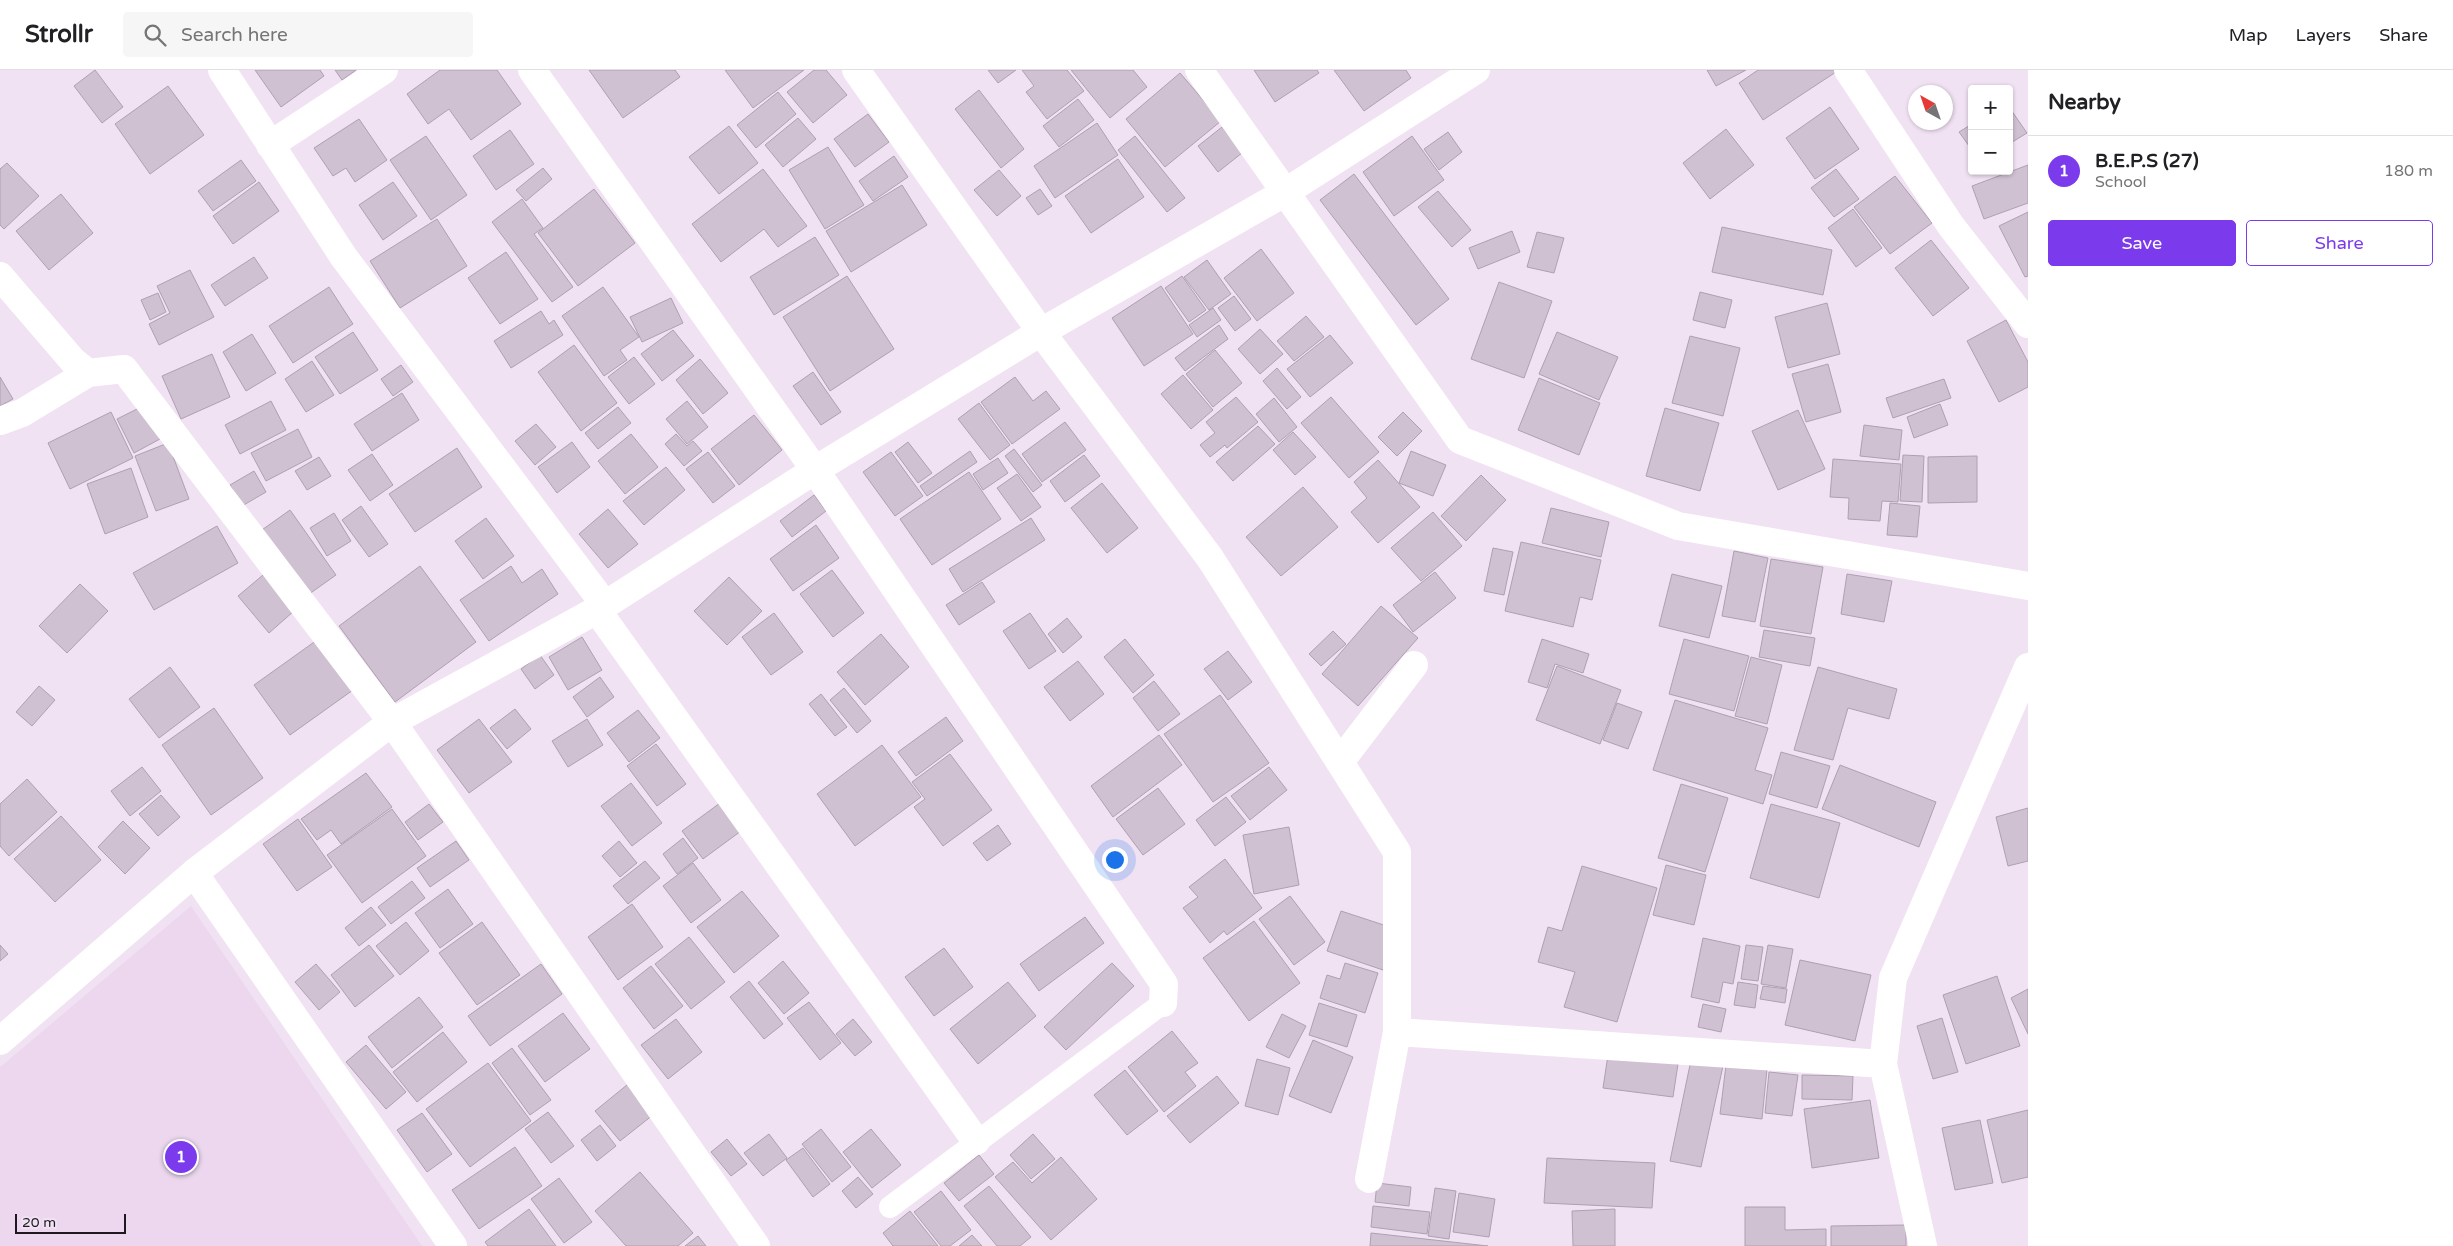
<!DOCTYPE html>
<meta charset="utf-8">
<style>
body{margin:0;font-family:"Varela Round",sans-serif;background:#f6f6f6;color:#202124}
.controls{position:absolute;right:15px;top:15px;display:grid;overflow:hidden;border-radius:5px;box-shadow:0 1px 4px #0004}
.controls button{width:45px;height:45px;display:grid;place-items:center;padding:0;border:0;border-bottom:1px solid #e0e0e0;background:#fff;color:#202124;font:25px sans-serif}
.compass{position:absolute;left:1908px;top:15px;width:45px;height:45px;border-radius:50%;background:#fff;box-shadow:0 1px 4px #0004;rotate:320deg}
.scale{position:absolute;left:15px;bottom:12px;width:111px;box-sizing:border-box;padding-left:5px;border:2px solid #1e191f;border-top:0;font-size:14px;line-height:18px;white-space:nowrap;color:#1e191f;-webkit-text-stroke:4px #f1e2f3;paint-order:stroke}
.you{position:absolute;left:1114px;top:789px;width:18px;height:18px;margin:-12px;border:4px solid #fff;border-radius:50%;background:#1a73e8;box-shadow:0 0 0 8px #1a73e833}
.badge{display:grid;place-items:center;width:32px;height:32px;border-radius:50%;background:#7c3aed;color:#fff;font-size:16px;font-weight:700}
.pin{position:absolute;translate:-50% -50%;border:2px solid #fff;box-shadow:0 1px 5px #0006}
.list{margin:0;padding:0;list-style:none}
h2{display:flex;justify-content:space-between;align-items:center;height:65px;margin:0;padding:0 20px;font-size:21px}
h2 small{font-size:16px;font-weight:400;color:#757577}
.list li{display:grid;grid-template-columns:32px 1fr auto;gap:15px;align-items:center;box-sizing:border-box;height:70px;padding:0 20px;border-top:1px solid #e0e0e0}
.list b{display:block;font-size:19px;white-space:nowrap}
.list p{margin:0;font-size:16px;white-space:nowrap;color:#757577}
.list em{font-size:16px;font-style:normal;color:#757577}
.actions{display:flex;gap:10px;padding:15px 20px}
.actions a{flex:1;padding:11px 0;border:1px solid #7c3aed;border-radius:5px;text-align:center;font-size:18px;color:#7c3aed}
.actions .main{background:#7c3aed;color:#fff}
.icon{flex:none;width:28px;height:28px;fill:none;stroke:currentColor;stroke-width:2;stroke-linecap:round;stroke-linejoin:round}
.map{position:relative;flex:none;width:2028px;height:1176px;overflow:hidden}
header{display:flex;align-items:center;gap:30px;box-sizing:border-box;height:70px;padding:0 25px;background:#fff;border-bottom:1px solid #e0e0e0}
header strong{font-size:24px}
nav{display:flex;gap:28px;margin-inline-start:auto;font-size:18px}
.search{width:350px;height:45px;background:#f6f6f6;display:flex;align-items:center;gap:12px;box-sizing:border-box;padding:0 18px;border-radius:5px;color:#757577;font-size:19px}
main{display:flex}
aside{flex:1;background:#fff}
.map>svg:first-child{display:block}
</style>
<header>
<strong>Strollr</strong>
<div class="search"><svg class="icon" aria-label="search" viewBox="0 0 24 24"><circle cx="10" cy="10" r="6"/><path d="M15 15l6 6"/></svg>Search here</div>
<nav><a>Map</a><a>Layers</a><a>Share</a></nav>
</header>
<main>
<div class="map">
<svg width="2028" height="1176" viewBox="0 0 2028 1176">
<rect width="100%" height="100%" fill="#f1e2f3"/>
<path fill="#ecd7ef" d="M191,836L422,1176H0V997Z"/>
<path fill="#d0c1d2" stroke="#aea0b0" d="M95,0L123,37L102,53L74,16Z
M255,0H320L324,6L281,37Z
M335,0H356L342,10Z
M440,0H497L521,34L471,70L449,39L428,54L407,24Z
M589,0H675L680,7L623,48Z
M725,0H804L753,38Z
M814,0H826L847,25L813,53L787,22Z
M988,0H1016L998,13Z
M1022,0H1067L1084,21L1047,49L1026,22L1034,16Z
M1071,0H1133L1147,17L1110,48Z
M1254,0H1317L1319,3L1275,32Z
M1334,0H1406L1411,8L1364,41Z
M1707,0H1746L1716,16Z
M1758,0H1835L1836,2L1763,50L1739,13Z
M1180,3L1221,51L1165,97L1126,49Z
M168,16L204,65L150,104L115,54Z
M979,20L1024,79L1001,98L955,39Z
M778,22L796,44L756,78L737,55Z
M1078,29L1094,50L1059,77L1043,56Z
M1830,37L1859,79L1815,109L1786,68Z
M2009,37L2027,63L2009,74Z
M868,44L889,72L855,97L834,69Z
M798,48L816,69L783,97L765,75Z
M359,49L387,90L355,112L346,98L333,106L314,78Z
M1097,53L1118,85L1055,128L1034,96Z
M1972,54V80L1959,62Z
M729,56L758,93L719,124L689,87Z
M1222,57L1242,83L1218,102L1198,76Z
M1726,59L1754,95L1710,129L1683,93Z
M510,60L534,94L496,120L473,86Z
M1448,62L1462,82L1439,100L1424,79Z
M426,66L467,125L431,150L390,90Z
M1135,66L1185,128L1167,142L1118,80Z
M1412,66L1444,110L1394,146L1363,102Z
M828,77L864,135L825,159L789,100Z
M894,86L908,107L873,131L859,111Z
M1118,89L1144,127L1091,163L1065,126Z
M241,90L256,111L213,141L198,121Z
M7,93L39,126L4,159L0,155V99Z
M2028,95V133L1984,149L1972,116Z
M543,98L552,109L526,131L516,120Z
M763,99L807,156L778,177L764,159L721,192L692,154Z
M1836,99L1859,129L1834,147L1811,118Z
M999,100L1021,126L997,146L974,120Z
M1354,104L1449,229L1416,255L1320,130Z
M1895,106L1932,153L1890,184L1854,137Z
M259,112L279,141L233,174L213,146Z
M393,112L417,146L383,170L359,135Z
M902,115L927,155L851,202L826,161Z
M594,119L635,173L578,216L538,163Z
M1040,119L1052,136L1038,145L1026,128Z
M1438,121L1471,160L1452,177L1418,137Z
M61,124L93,163L49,200L16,161Z
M522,129L543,158L534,164L573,217L552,232L492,152Z
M1853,139L1882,178L1856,197L1828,158Z
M2028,142V206L2025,207L1999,156Z
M437,149L467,196L400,238L370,191Z
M1722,157L1832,180L1823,225L1712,202Z
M1512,161L1520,182L1478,199L1469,178Z
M1537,162L1564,168L1554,203L1527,197Z
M815,167L839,205L774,245L750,207Z
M1931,170L1969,218L1933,246L1895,198Z
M1261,179L1294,223L1257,251L1224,208Z
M506,182L538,229L500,254L468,208Z
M254,187L268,208L225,236L211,215Z
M1207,190L1231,224L1209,240L1184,207Z
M190,200L214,247L159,275L149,254L170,243L157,216Z
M847,206L894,279L830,321L783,247Z
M1182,206L1206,240L1189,252L1165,218Z
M1499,212L1552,231L1524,308L1471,289Z
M1161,216L1193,264L1144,296L1112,248Z
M329,217L353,254L293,293L269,256Z
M603,217L639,267L620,280L627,290L604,306L562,246Z
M1700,222L1732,230L1725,258L1693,250Z
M158,223L166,242L150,250L141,230Z
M1234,226L1251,249L1235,261L1218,238Z
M671,228L683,253L642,272L630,247Z
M1827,233L1840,284L1788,298L1775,247Z
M1213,238L1221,250L1197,267L1189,255Z
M541,241L549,254L554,250L563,265L511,298L494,271Z
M1306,246L1324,267L1294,291L1277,271Z
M2006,250L2028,292V317L1999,332L1967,271Z
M1219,255L1228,269L1185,301L1175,288Z
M1260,259L1283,284L1260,304L1238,279Z
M673,260L694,286L662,311L641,284Z
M353,262L378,300L340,324L315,287Z
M1557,262L1618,287L1599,330L1539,304Z
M252,264L276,303L246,321L223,282Z
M1330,265L1353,293L1310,327L1287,299Z
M1690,266L1740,278L1723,346L1672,333Z
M574,275L617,333L581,361L538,302Z
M1215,280L1242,313L1213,337L1186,304Z
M212,284L230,327L181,349L162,306Z
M634,287L655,314L629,334L608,307Z
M700,289L728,323L703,344L676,310Z
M312,291L334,325L306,342L285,309Z
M1828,294L1841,342L1806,352L1792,304Z
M401,295L413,312L393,326L381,309Z
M1277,298L1301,327L1287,339L1263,311Z
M813,302L841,342L821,355L793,316Z
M1183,305L1213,340L1191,359L1161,324Z
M0,307L13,329L0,336Z
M1015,307L1033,331L1046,321L1060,339L1012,374L981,332Z
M1539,308L1600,333L1579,385L1518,360Z
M1944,309L1951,328L1893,348L1886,328Z
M402,323L419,350L372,381L354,354Z
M1236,327L1258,352L1227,378L1225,375L1210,387L1200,375L1215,363L1206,352Z
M1331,327L1379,382L1349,408L1301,353Z
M1274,328L1297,357L1279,372L1256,344Z
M271,331L286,360L240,384L225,355Z
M687,331L708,357L687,374L666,349Z
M979,333L1010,375L990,390L958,349Z
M1940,334L1948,355L1914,368L1907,347Z
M143,336L160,369L134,383L117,349Z
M618,337L631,353L598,379L585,363Z
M1665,338L1719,353L1700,421L1646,406Z
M1798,340L1825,399L1778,420L1752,361Z
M111,342L133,388L70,419L48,373Z
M1403,342L1422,361L1397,386L1378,367Z
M754,345L782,380L739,415L711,379Z
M1065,352L1086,380L1042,412L1022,384Z
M536,354L556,377L535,395L515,371Z
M1864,355L1902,360L1899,390L1860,386Z
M1258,356L1275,374L1233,411L1216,392Z
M298,359L312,387L266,411L251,383Z
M1293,362L1316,387L1295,405L1273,380Z
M631,364L658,397L625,424L598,391Z
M676,364L687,376L693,371L702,381L684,396L665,374Z
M572,372L590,397L557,423L538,397Z
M908,372L932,403L918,413L895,382Z
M168,373L189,429L156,441L135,386Z
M457,378L482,417L415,462L389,424Z
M1014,379L1042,415L1033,422L1005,386Z
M970,381L977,392L927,426L920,416Z
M1411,381L1446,395L1433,426L1399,413Z
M708,382L735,416L713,433L686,399Z
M891,382L923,426L895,446L863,402Z
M372,384L393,415L370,431L348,400Z
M1084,385L1100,406L1065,432L1050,411Z
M1903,385L1924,386L1922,432L1900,431Z
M1977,386V432L1928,433V387Z
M319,387L331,406L307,420L295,401Z
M998,388L1008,403L983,420L973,404Z
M1833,389L1901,394L1898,432L1882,431L1880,451L1848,449L1849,428L1830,427Z
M1378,390L1420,437L1378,473L1351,442L1367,428L1354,412Z
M666,397L685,420L644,455L623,431Z
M131,398L148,447L105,464L87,414Z
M254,401L266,422L242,436L230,415Z
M969,402L1001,449L932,495L900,449Z
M1017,404L1041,437L1021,451L997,418Z
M1481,405L1506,430L1466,471L1441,446Z
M1102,413L1138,458L1107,483L1071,438Z
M1303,417L1338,457L1281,506L1246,467Z
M814,425L826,441L792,467L780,451Z
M1890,433L1920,436L1917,467L1887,465Z
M361,436L388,474L369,487L342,450Z
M1551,438L1609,452L1601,487L1542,473Z
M608,439L638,474L608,498L579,464Z
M290,440L336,505L305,527L259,462Z
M1433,442L1462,476L1421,511L1391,478Z
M334,443L351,471L327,486L310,458Z
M486,448L514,486L483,509L455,471Z
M1031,448L1045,470L963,522L949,499Z
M816,455L839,488L793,521L770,489Z
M217,456L238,493L154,540L133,503Z
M1521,472L1601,490L1592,530L1580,527L1573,557L1505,541Z
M1493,478L1513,482L1504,525L1484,521Z
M1734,481L1768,488L1755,552L1722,546Z
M1771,489L1823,497L1811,564L1760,556Z
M420,496L476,572L395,632L339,556Z
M511,496L522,513L542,499L558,524L489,571L460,530Z
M832,500L864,543L833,567L800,524Z
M1435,502L1456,528L1413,562L1393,535Z
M1672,504L1722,516L1709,568L1659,556Z
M1847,504L1892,511L1884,552L1841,544Z
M263,505L294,541L269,563L238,526Z
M729,507L762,541L727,575L694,541Z
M982,512L995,532L959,555L946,535Z
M80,514L108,541L67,583L39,556Z
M1381,536L1418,568L1358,636L1322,604Z
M774,543L803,582L771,605L742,567Z
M1030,543L1056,581L1029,599L1003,561Z
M1067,548L1082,567L1063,583L1048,564Z
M1764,560L1815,568L1810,596L1759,587Z
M1333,561L1346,574L1321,596L1309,584Z
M881,564L909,597L865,635L837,602Z
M582,567L602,600L568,620L549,587Z
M1125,569L1154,605L1133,623L1104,587Z
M1542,569L1589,584L1583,603L1555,594L1547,618L1528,612Z
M1684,569L1749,586L1734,641L1669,624Z
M317,570L353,620L290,665L254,615Z
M1228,581L1252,612L1228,630L1204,599Z
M540,585L554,605L535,619L521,599Z
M1751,587L1782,595L1767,654L1735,646Z
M1078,591L1104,624L1070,651L1044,617Z
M1557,596L1621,620L1600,674L1536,650Z
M170,597L200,637L159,668L129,629Z
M1818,597L1897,619L1889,649L1848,638L1833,690L1794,680Z
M600,607L614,627L587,647L573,627Z
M1154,611L1180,644L1158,661L1133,628Z
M39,616L55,630L32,656L16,642Z
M844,618L871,651L857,663L830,630Z
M821,624L847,657L835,666L809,634Z
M1220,625L1269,693L1213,732L1164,664Z
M1675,630L1768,658L1755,700L1772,705L1763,734L1653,700Z
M1617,633L1642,642L1628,679L1603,670Z
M214,638L263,708L211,745L162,675Z
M515,639L531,659L507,679L490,658Z
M638,640L660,668L629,692L607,663Z
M946,647L963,671L916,706L898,682Z
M479,649L512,692L469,723L437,680Z
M587,649L603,675L568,697L552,671Z
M1159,665L1182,695L1113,747L1091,716Z
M656,674L686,714L657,736L627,696Z
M882,675L921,727L855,776L817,724Z
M1781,682L1830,696L1817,738L1769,724Z
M950,684L992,740L943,776L914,737L925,729L912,712Z
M1840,695L1936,732L1919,777L1822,739Z
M142,697L161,721L130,746L111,721Z
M1269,697L1287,720L1250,750L1231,726Z
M366,703L392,737L341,774L331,760L317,770L301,749Z
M27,709L57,742L9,786L0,776V734Z
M631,713L662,753L632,776L601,736Z
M1681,714L1728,728L1705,802L1658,788Z
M1158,718L1185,754L1143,785L1116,749Z
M161,725L180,747L158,766L139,744Z
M1226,727L1246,752L1215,776L1196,750Z
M720,733L741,761L703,789L682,761Z
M429,734L443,752L418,770L405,752Z
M1771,734L1840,753L1819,828L1750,808Z
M2028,738V791L2008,796L1996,747Z
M392,739L426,786L362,833L327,785Z
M61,746L101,790L55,832L14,789Z
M298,749L332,797L297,821L263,774Z
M123,751L150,778L125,804L98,777Z
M998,755L1011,774L987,791L973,773Z
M1289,757L1299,815L1254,824L1243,765Z
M683,768L698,788L677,804L663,784Z
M456,771L469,790L430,817L417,798Z
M619,771L637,793L620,807L602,786Z
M1225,789L1262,838L1227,865L1224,861L1210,873L1183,838L1198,827L1189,817Z
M645,791L660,808L628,834L613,816Z
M693,793L721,830L691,853L663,816Z
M1666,795L1706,805L1694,855L1653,845Z
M1582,796L1657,818L1617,952L1564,937L1575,902L1538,892L1548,857L1562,861Z
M412,811L425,828L391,854L378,837Z
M448,819L473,854L440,878L415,843Z
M742,821L779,866L734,903L697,857Z
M1290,826L1325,872L1294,895L1259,849Z
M632,834L663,877L618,910L588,867Z
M371,837L386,855L359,876L345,858Z
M1341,841L1396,859L1383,900L1327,881Z
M1085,847L1104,873L1039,921L1020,894Z
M1254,851L1300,913L1249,951L1203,888Z
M406,852L429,881L400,905L376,876Z
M482,852L520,905L477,935L439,883Z
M689,867L725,912L691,939L655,894Z
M1703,868L1740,876L1733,914L1723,912L1719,933L1691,927Z
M0,875L8,884L0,891Z
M369,875L394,906L355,937L331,905Z
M1746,875L1763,877L1758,911L1741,909Z
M1768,875L1793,879L1786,918L1761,914Z
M944,878L973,917L934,946L905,907Z
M1800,890L1871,905L1855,971L1785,955Z
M783,891L809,923L784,944L758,913Z
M1112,893L1134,916L1066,980L1044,957Z
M1345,893L1378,903L1365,943L1320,928L1327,905L1340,909Z
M316,894L340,922L319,940L295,912Z
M541,894L562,924L490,976L468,946Z
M651,896L683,936L654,959L623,918Z
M1997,906L2020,976L1966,994L1943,925Z
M749,911L783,954L764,969L730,927Z
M1008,912L1036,946L978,994L950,959Z
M1738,912L1758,915L1755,938L1734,935Z
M1763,916L1787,919L1785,933L1760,929Z
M2028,919V964L2011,928Z
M419,927L443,957L392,998L368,967Z
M809,932L841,973L820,990L787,948Z
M1319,933L1357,945L1347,977L1309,965Z
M1703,934L1726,939L1721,962L1698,957Z
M563,943L590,979L545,1012L518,976Z
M1282,944L1306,956L1289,988L1266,977Z
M1942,948L1958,1002L1933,1009L1917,956Z
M676,949L702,982L668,1009L641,975Z
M853,949L872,972L855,986L836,964Z
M1172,961L1198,993L1185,1002L1196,1016L1164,1042L1128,997Z
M443,962L467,992L417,1032L393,1002Z
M1313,970L1353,987L1331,1043L1289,1026Z
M366,975L406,1022L386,1039L346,992Z
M512,978L551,1030L530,1045L492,993Z
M1608,985L1678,994L1673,1027L1603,1018Z
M1257,989L1290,998L1278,1045L1245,1036Z
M1691,990L1723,996L1701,1097L1670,1091Z
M488,993L531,1051L470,1097L426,1039Z
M1726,995L1767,999L1762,1049L1720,1044Z
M1125,1000L1158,1041L1127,1065L1094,1025Z
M1769,1002L1798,1005L1792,1046L1765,1043Z
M1802,1005L1853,1006L1852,1030L1802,1029Z
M1217,1006L1239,1033L1190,1073L1167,1046Z
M633,1010L658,1041L620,1071L595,1041Z
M1870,1030L1879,1088L1812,1098L1804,1039Z
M2028,1040V1107L2002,1113L1987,1050Z
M548,1042L574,1076L551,1093L525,1059Z
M422,1043L452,1084L427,1102L397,1060Z
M1980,1050L1993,1113L1955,1120L1942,1058Z
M600,1055L616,1076L597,1091L581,1070Z
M821,1059L851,1097L832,1112L802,1074Z
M871,1059L901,1095L872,1118L843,1082Z
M769,1064L787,1088L763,1106L744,1083Z
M1033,1064L1055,1089L1031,1109L1010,1085Z
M727,1069L747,1094L731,1106L711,1082Z
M515,1077L542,1116L479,1159L452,1120Z
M803,1078L830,1114L813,1127L786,1090Z
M979,1085L994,1104L959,1131L944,1113Z
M1061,1087L1097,1129L1051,1170L995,1107L1013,1092L1032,1113Z
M1547,1088L1655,1093L1652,1138L1544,1133Z
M640,1102L693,1163L678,1176H626L595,1141Z
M858,1107L873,1124L856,1138L842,1121Z
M559,1108L592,1152L564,1173L531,1129Z
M1377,1113L1411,1117L1409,1136L1375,1132Z
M989,1116L1031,1167L1020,1176H997L964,1136Z
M1435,1118L1456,1121L1449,1169L1428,1166Z
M941,1121L971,1160L950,1176H941L914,1142Z
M1459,1123L1495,1129L1489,1167L1453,1162Z
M1373,1136L1430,1142L1427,1164L1371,1157Z
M1745,1137H1785V1160L1826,1159V1176H1745Z
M529,1139L556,1176H488L485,1172Z
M1615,1139V1176H1573L1572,1141Z
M910,1141L938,1176H893L883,1163Z
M1906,1155V1176H1831V1156Z
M1371,1163L1488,1176H1370Z
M972,1165L982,1176H959Z
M698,1166L706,1176H685Z"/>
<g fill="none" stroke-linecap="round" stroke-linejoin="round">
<path stroke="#fff" stroke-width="22" d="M890,1137L1163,933"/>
<path stroke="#fff" stroke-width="28" d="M222,0L343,186L605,535
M532,0L815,400L1164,914L1163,933
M856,0L1041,262L1210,488L1397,782V962L1369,1109
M1199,0L1460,370L1678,456L2028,516
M1848,0L1951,156L2028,254
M270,75L384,0
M0,206L73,291L88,303L124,299L392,652L756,1176
M0,351L22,343L88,303
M597,540L976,1071
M1340,692L1414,595
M194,803L453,1176
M1397,962L1883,994
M0,971L194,803L392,652L597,540L815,400L1041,262L1284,123L1476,0
M1923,1176L1883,994L1893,908L2028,597"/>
</g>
</svg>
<div class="controls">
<button>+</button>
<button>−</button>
</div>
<svg class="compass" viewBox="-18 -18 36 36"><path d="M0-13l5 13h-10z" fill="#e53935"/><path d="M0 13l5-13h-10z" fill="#757577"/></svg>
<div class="scale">20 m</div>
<div class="you"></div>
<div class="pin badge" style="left:181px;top:1087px">1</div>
</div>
<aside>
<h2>Nearby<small></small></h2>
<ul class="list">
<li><span class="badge">1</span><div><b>B.E.P.S (27)</b><p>School</p></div><em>180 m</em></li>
</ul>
<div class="actions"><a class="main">Save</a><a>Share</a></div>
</aside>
</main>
